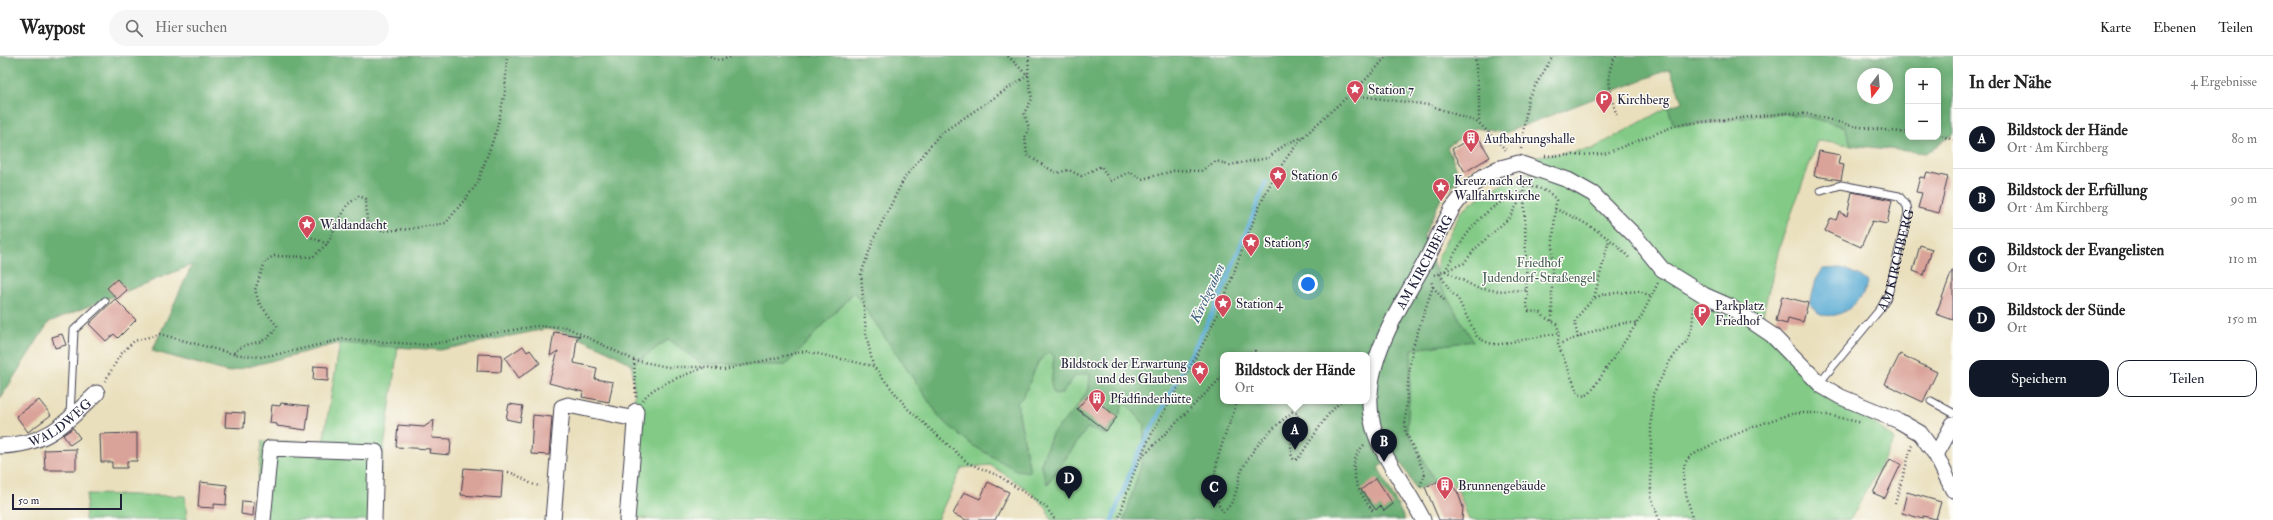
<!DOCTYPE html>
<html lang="de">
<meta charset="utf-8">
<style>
body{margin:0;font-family:"IM FELL Double Pica",serif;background:#f6f6f6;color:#222}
.controls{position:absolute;right:12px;top:12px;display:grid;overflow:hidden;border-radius:8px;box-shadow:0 2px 10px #0003}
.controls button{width:36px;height:36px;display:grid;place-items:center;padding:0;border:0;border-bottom:1px solid #e0e0e0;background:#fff;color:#222;font:20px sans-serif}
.compass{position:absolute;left:1857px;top:12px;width:36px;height:36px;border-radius:50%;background:#fff;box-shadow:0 2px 10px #0003;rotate:196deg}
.scale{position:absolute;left:12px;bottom:10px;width:110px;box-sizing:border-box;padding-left:4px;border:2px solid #22223b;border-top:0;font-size:11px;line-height:14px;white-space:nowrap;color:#22223b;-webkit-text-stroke:3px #fdfcf7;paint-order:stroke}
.you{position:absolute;left:1308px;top:228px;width:14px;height:14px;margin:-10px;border:3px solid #fff;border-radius:50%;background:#1a73e8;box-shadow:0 0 0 6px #1a73e833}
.badge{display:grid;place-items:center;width:26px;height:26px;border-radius:50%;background:#111827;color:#fff;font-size:13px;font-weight:700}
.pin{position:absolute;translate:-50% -33px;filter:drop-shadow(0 1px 2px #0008)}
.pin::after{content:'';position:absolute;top:21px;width:14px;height:12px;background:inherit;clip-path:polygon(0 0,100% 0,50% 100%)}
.popup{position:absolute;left:1220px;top:296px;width:150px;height:52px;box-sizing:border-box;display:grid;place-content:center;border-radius:8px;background:#fff;filter:drop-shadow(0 1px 3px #0005);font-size:13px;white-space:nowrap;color:#767676}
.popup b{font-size:15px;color:#222}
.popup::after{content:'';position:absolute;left:50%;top:100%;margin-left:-8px;border:8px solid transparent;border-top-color:#fff}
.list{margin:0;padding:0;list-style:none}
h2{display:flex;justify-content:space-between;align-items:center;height:52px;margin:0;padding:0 16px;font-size:17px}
h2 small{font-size:13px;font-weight:400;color:#767676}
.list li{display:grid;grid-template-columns:26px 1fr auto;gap:12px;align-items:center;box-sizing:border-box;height:60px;padding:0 16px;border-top:1px solid #e0e0e0}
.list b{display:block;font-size:15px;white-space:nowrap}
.list p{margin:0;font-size:13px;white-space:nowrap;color:#767676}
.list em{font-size:13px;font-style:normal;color:#767676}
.actions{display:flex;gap:8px;padding:12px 16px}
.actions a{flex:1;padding:9px 0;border:1px solid #111827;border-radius:12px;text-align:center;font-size:14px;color:#111827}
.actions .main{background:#111827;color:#fff}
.icon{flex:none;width:22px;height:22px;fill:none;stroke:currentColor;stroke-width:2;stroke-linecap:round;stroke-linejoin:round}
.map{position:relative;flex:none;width:1953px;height:464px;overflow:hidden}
header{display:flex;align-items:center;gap:24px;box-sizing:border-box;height:56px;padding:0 20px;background:#fff;border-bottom:1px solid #e0e0e0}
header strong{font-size:19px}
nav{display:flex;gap:22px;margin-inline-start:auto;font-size:14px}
.search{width:280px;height:36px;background:#f6f6f6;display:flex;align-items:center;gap:10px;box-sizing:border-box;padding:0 14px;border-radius:22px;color:#767676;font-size:15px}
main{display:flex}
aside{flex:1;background:#fff}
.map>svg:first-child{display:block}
</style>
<header>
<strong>Waypost</strong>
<div class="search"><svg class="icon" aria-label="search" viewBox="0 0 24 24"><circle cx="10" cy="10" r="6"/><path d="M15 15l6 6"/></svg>Hier suchen</div>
<nav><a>Karte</a><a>Ebenen</a><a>Teilen</a></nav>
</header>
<main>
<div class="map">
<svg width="1953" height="464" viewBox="0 0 1953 464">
<rect width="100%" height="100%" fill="#fdfcf7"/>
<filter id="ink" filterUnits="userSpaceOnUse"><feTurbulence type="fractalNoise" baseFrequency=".025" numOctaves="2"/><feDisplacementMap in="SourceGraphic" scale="8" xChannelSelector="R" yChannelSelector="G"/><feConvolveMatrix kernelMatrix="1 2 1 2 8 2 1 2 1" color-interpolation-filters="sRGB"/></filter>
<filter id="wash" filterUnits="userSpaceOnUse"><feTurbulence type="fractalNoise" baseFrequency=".012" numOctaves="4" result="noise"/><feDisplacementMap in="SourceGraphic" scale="16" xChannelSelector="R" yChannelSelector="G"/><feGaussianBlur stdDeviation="0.9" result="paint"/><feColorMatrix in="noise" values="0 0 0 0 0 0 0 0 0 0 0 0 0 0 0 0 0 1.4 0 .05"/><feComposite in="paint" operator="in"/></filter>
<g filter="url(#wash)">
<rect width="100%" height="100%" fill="#e9dfbc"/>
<path fill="#82ca86" stroke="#527660" d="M1668,51L1673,67C1708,71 1743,60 1778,58C1800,57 1823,65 1845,71L1851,89L1818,85L1780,189L1761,266L1819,327L1895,383L1850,464H1469L1459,436L1450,425L1442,424L1430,429L1435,425L1407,375L1412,293L1472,285L1440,229L1436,215L1438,201L1461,155L1490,133L1524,117L1565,124L1519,107L1537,100L1592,93Z
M854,236L941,363L1030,416L1017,347C1033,332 1030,308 1049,296L1054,300L1053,313L1062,337L1075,320L1090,317L1089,333L1074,354L1052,378L1041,408L1048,428L1087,372L1119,360L1124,344L1145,369L1141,409L1124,464H1051L1046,451L1027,433L990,409L962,412L937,464H658L630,461L636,355L632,309L669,283L701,308L786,309Z
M340,287L398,291L374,464H254L262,385L323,387Z
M87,438L185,440L187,464H85Z"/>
<path fill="#69ae73" stroke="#466857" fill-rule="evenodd" d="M0,0H1953V78L1933,93L1925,97L1851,89L1845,71L1806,60L1779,58L1677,69L1673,67L1668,51L1682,46L1670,13L1505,77L1475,72L1447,91L1461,122L1442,140L1424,180L1440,229L1473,285L1412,293L1407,375L1435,425L1416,434L1398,401L1378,411L1405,464H1124L1141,409L1145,369L1124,345L1119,360L1106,379L1087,372L1047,428L1041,408L1052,378L1074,354L1089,333L1090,317L1075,320L1062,337L1054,338L1051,328L1054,300L1049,296C1030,308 1033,332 1017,347L1030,416L1016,414L972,389L941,363L854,236L786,309L701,308L669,283L632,309L608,295L566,276L546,273L440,294L340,287L228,316L152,295L192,209L49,266L0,343ZM1908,15H1938V81H1908ZM1863,18H1887V42H1863ZM1223,299H1367V345H1223Z"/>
<path fill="#58aad3" stroke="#3d6687" d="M1841,212L1859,219L1868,226C1864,243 1841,266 1821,258C1817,257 1813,251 1810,248L1816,224L1823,213Z"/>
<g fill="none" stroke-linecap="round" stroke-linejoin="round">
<path stroke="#58aad3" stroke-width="4.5" d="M1112,464L1135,404L1208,266L1223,234L1266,126"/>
</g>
<g id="blocks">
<path fill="#daa399" d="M1477,79L1490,101L1465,116L1452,93Z
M1819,95L1840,99L1838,108L1844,109L1841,124L1814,120Z
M1927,116L1948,121L1939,157L1918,152L1922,137L1916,136L1920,121L1925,122Z
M1852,136L1892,144L1887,168L1872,165L1861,191L1825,175L1831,162L1836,164L1839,156L1847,160Z
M1920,189L1932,193L1924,219L1913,215Z
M1952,215H1953V264L1936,258Z
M117,223L127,234L117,243L107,232Z
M1782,240L1808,247L1803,266L1788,262L1787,268L1776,265Z
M115,243L136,264L118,282L114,278L106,285L89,268Z
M554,276L580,280L577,282L574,307L597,312L595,323L613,326L609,346L582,341L583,336L549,327L558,295L550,300Z
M62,278L66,289L55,292L52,281Z
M523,290L527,296L530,294L540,307L519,322L505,302Z
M478,298L502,299L501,316L477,315Z
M1900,298L1937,316L1923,346L1885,328Z
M314,310L328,311V325L313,324Z
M1089,339L1117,361L1106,375L1077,353Z
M39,344L51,359L28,376L16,360Z
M281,347L309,350L306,374L277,370V368L270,367L272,349L280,350Z
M509,348L523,350L520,366L506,363Z
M226,356L245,357L244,372L225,371Z
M533,359L552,361L549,399L531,398Z
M434,364L432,382L451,383L450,399L429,397L430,393L396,391L398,369L424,371Z
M73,372L80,382L70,389L63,379Z
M137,377V405H127V412H112V406H101L100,378Z
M76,393V414H45L44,394Z
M1890,403L1901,408L1885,442L1873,437Z
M464,412L503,415L501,442L461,439Z
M1376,422L1393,448L1384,455L1380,450L1376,454L1361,434Z
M1442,424L1452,429L1458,437L1463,451L1462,464H1439L1425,431Z
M200,426L227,429L226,449L214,448V452L198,451Z
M988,426L1009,436L995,464H966L953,458L964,436L980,443Z
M1907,436L1941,446L1936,463L1923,460V463L1902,457Z
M242,445L254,446L253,460L241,458Z"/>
</g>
</g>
<g filter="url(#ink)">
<use href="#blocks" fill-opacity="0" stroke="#403e4e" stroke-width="1"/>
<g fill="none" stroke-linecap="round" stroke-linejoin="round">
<defs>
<g id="lane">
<path id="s1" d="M1819,327L1881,252L1888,239L1908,157L1907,150L1899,140L1841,129L1821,135"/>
<path d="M1931,345L1953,357"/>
<path d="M70,360L74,274L105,245"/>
</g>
<g id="street">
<path id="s2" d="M0,390C47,389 64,368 97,337"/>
<path d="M1936,399L1953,368"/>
<path d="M263,464L270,392L376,396L374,464"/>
<path d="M553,464L562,351L568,349L635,363"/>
<path d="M627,464L636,355"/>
<path id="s3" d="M1423,464C1410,436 1386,407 1376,379C1354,320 1395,260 1423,210C1433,191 1442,172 1452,153L1466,135L1484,120L1497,113L1519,107L1568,124L1593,138L1636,181L1662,213L1704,239L1729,250L1772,279L1822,330L1841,341L1899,365L1920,377L1936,399L1953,434"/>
</g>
</defs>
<use href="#lane" stroke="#403e4e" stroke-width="9"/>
<use href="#street" stroke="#403e4e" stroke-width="17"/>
<path stroke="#403e4e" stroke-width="2.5" stroke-dasharray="1 3" stroke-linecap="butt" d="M710,0C718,6 725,3 733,0
M1008,0L1027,19
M1029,0L1028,19L1032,43L1024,57L1029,72L1025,81L1027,99L1056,117L1069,114L1081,120L1101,110L1110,125L1130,116L1142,123L1177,114L1201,115L1216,105L1230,109L1268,102L1286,88L1305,80
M1475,0L1479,42V67L1507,95
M1616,0C1603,16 1612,43 1617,61
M1352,39L1429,49L1479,67
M1938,78L1953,84
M1521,93L1528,42L1553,0
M1545,100L1604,98L1677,69L1786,57L1808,58L1853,70L1908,77
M1524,123L1527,250L1529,255L1541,257L1544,261L1557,268L1559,277L1558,288L1578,338L1585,340L1590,337L1641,261L1658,227
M1524,131C1535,129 1550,135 1556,144L1552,199V265
M1555,153C1579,162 1613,182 1629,202
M308,180L327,188
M1445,215L1464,207L1475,193L1509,162L1524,138
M1445,215L1477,232L1498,235L1526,234
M1440,218L1450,235L1458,243L1477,281C1485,286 1492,289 1501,288L1559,277
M1434,219L1445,215C1463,181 1484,146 1525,137
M1433,231L1444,244
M1595,242L1604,238L1640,235L1652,241
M1578,282L1575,268L1578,260L1594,242L1609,184
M1558,288C1578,283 1618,262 1636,268
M234,297C249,281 264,294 277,270L259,247L255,234L265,206L273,200L313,201L327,188L347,149L359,140L366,143L367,166L383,175L409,173L446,167L477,128L496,76L505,36L507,0
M1247,299L1255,295L1256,299
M634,304L636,341
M873,310L866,277L861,218L874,182L905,121L940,78L1028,19
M105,325L121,298L134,285L160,278L233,298L260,301L284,297L343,283L427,289L536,270L566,271L634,304L668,311H705L724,314L805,295L873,310L908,353L968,407L999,420L1046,451L1055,464
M643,344C652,329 686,319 703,312
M1237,345C1228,378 1201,423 1223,456C1238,445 1236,427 1243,412C1254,389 1273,372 1292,356L1297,357C1302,371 1284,390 1294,404L1298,403L1327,360L1341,345
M1364,389C1343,410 1358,435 1373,455
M1142,401L1223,320
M508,416C522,419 527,429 541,430
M1420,430L1425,418L1405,374L1407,335L1412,293L1433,230L1431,225
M1895,448L1912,389
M1118,464C1125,444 1131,423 1139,404C1160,357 1191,314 1213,268C1239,213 1252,149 1288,100C1316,62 1358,38 1386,0
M1659,464L1651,440V364L1653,338L1671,303L1687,285L1692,271L1694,249
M1692,464C1691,446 1676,422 1687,404C1694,393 1776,361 1792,358C1798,357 1805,357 1811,357C1827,358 1845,363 1862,367"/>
<use href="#lane" stroke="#fff" stroke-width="7"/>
<use href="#street" stroke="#fff" stroke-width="15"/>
</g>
</g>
<defs>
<symbol id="sight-pin" viewBox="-11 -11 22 30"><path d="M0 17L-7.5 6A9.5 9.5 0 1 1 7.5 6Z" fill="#d1495b" stroke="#fdfcf7"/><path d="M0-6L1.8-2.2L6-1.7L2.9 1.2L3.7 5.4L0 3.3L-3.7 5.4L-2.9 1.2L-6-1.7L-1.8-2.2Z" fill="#fff"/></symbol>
<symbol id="parking-pin" viewBox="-11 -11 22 30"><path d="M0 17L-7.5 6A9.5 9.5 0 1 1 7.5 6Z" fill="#d1495b" stroke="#fdfcf7"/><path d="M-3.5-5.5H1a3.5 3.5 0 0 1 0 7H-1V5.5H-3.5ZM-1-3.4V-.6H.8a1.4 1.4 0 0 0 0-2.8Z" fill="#fff"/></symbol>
<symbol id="building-pin" viewBox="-11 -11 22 30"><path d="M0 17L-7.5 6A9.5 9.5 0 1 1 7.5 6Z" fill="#d1495b" stroke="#fdfcf7"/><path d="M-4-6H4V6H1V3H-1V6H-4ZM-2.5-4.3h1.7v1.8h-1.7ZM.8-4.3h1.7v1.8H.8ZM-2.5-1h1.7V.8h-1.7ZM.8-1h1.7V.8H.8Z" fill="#fff"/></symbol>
</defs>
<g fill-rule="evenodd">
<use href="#sight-pin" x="1345" y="23" width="20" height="27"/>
<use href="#parking-pin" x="1594" y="33" width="20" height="27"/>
<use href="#building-pin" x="1461" y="72" width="20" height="27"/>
<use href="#sight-pin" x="1268" y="109" width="20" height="27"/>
<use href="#sight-pin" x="1431" y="121" width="20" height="27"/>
<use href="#sight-pin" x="297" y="158" width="20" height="27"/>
<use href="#sight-pin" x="1241" y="176" width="20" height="27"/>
<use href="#sight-pin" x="1213" y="237" width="20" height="27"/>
<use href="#parking-pin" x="1692" y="246" width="20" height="27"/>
<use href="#sight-pin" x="1190" y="304" width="20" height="27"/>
<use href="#building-pin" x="1087" y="332" width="20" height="27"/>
<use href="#building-pin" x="1435" y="419" width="20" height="27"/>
</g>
<g text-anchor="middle" stroke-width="3" stroke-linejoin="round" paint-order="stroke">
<g font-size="13" fill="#22223b" stroke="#fdfcf7" text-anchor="start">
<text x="1368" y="38">Station 7</text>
<text x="1617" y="48">Kirchberg</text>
<text x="1484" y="87">Aufbahrungshalle</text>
<text x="1291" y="124">Station 6</text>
<text x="1454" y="129">Kreuz nach der<tspan x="1454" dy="15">Wallfahrtskirche</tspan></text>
<text x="320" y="173">Waldandacht</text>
<text x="1264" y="191">Station 5</text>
<text x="1236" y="252">Station 4</text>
<text x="1715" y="254">Parkplatz<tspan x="1715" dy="15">Friedhof</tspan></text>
<text x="1187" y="312" text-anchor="end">Bildstock der Erwartung<tspan x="1187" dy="15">und des Glaubens</tspan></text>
<text x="1110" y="347">Pfadfinderhütte</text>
<text x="1458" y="434">Brunnengebäude</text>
</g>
<g font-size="13" fill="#22223b" stroke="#fdfcf7">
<text dy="5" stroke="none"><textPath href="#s1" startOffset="148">AM KIRCHBERG</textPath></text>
<text dy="5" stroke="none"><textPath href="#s3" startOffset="283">AM KIRCHBERG</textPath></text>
<text dy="5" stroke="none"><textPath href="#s2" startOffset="66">WALDWEG</textPath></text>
</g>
<g font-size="13" fill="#445d55" stroke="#fdfcf7">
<text x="1539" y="211">Friedhof<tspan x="1539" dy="15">Judendorf-Straßengel</tspan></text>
</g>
<g font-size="14" font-style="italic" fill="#3a5f7f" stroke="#fdfcf7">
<text transform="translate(1207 237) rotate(-65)" y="5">Kirchgraben</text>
</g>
</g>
</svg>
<div class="controls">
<button>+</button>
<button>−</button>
</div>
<svg class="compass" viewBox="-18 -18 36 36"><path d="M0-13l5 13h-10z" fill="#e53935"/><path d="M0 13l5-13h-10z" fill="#767676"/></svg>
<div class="scale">50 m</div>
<div class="you"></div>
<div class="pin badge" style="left:1295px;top:394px">A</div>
<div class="popup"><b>Bildstock der Hände</b>Ort</div>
<div class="pin badge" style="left:1384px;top:406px">B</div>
<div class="pin badge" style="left:1214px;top:452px">C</div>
<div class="pin badge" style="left:1069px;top:443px">D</div>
</div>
<aside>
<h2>In der Nähe<small>4 Ergebnisse</small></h2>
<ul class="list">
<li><span class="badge">A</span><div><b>Bildstock der Hände</b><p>Ort · Am Kirchberg</p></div><em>80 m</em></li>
<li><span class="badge">B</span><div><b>Bildstock der Erfüllung</b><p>Ort · Am Kirchberg</p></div><em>90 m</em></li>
<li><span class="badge">C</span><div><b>Bildstock der Evangelisten</b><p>Ort</p></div><em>110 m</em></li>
<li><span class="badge">D</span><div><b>Bildstock der Sünde</b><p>Ort</p></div><em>150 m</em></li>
</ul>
<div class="actions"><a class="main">Speichern</a><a>Teilen</a></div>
</aside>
</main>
